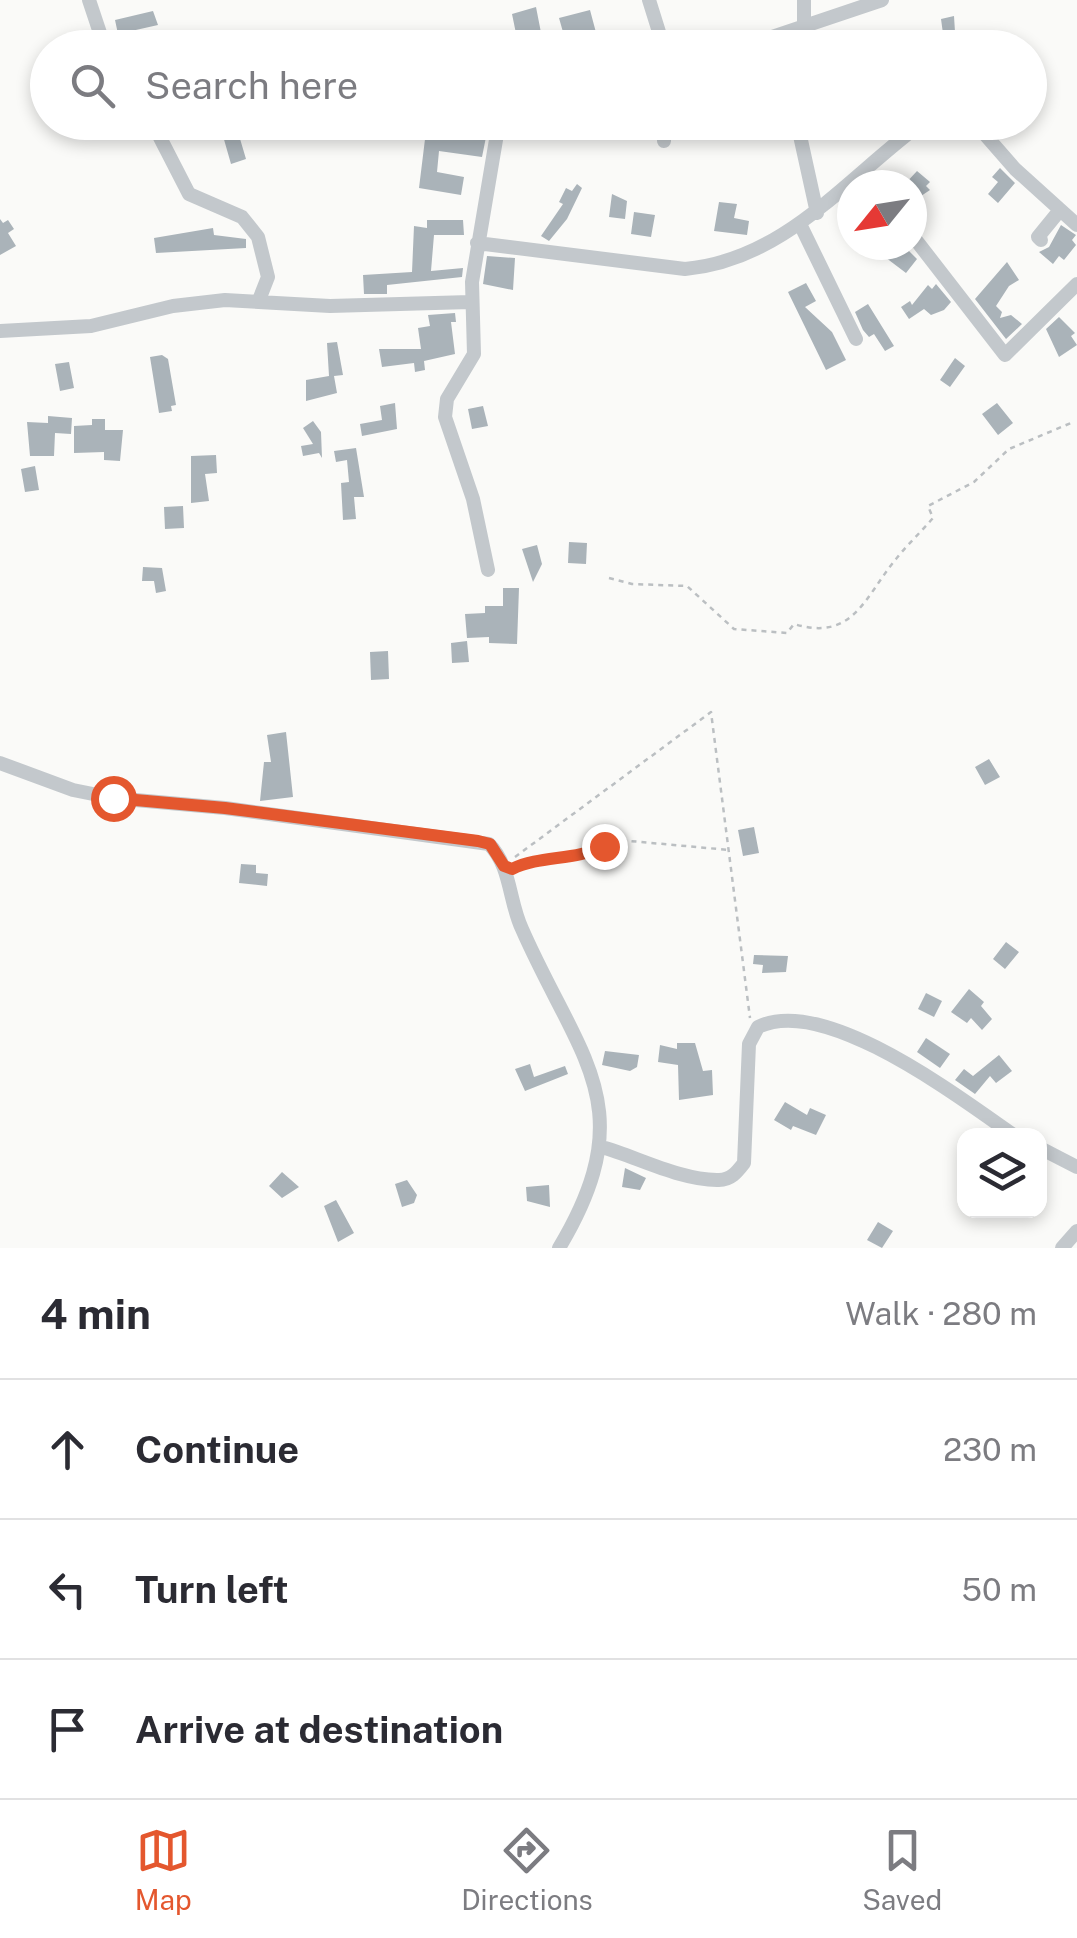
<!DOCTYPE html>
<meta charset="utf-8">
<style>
body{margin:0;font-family:"Public Sans",sans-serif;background:#f2f2f3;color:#2b2b33}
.controls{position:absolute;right:30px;bottom:30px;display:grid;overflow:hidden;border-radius:20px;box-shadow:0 5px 15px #0003}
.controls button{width:90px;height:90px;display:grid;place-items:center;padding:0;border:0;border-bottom:2px solid #e1e1e2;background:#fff;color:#2b2b33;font:50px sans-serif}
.compass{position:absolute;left:837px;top:170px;width:90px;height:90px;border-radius:50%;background:#fff;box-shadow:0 5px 15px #0003;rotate:240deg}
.stop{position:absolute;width:30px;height:30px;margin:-22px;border:8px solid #e4572e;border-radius:50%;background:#fff}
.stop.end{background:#e4572e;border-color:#fff;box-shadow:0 2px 10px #0008}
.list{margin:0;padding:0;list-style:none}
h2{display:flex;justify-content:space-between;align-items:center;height:130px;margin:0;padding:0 40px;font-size:42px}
h2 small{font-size:32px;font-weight:400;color:#7c7c81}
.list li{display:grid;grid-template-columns:65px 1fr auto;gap:30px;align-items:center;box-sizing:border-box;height:140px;padding:0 40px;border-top:2px solid #e1e1e2}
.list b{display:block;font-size:38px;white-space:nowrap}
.list em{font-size:32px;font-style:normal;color:#7c7c81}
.icon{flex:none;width:55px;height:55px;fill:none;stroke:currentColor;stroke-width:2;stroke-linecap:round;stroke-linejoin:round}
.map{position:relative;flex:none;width:1077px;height:1248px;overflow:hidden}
.search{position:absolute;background:#fff;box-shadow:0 5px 15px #0003;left:30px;right:30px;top:30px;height:110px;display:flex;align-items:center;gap:25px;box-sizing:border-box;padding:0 35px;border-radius:55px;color:#7c7c81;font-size:38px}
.sheet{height:550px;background:#fff}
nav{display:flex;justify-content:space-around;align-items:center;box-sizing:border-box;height:140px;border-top:2px solid #e1e1e2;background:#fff;font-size:28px;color:#7c7c81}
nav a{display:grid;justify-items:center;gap:5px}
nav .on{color:#e4572e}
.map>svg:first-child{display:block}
</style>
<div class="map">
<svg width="1077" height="1248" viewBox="0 0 1077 1248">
<rect width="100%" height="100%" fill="#fafaf8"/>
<path fill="#aab3b9" d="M536,7L544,48H519L512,14Z
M590,10L598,40L567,46L559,18Z
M153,11L158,25L118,34L115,20Z
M954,16L956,48H945L941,19Z
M426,131L486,137L482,157L439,151L437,172L464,177L461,195L419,188Z
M238,132L246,159L231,164L223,136Z
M1000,168L1015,183L998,203L988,194L998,182L992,177Z
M917,171L930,182L926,186L930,190L912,202V185H904Z
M577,184L582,188L567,219L549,241L541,236L563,204L559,202L566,188L572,191Z
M612,194L627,201L625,219L609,217Z
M719,202L737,204L734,218L749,221L747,235L714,231Z
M634,212L655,215L651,237L631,234Z
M0,219L3,223L8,220L14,229L8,233L16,246L0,255Z
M427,220H463L464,235H434L431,271L463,268L462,277L387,285V294H364L363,275L412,272L414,226L427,228Z
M1061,225L1076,235L1072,240L1076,245L1064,260L1059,256L1053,264L1039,252L1049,247Z
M213,228L214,235L246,239V248L156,253L154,238Z
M869,245H903L917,259L906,273Z
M487,256L515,258L513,290L483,284Z
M1007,262L1019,280L1009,286L996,306L1002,312L1000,318L1011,315L1022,324L1006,339L975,299Z
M806,283L816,301L805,307L832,332L846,360L826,370L788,292Z
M936,284L951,302L944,310L931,315L924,309L909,319L901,307L910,301L912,305L928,285L932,289Z
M868,304L894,346L885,351L874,334L869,337L863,330L855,312Z
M455,313L456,322H451L455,354L424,361L425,370L415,372L414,363L382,367L379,349H421L418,328L430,326L428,315Z
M1059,317L1075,333L1071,336L1077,345L1059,357L1046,329Z
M337,342L343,375L334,376L337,393L306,401V380L329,376L327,343Z
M162,355L168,359L176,405L171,406L172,411L159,413L150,357Z
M955,358L965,366L950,387L940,380Z
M69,362L74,388L60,391L55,364Z
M395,403L397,429L362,436L360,424L382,420L380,406Z
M997,403L1013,423L998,435L982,414Z
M483,406L488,426L472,429L468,409Z
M48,416L72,418L71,434L55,433L54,456H30L27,422L48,423Z
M92,419H105V430H123L120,461L104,460V452L74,453V426L92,425Z
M313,421L321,432L322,458L319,453L303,456L301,446L313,444L303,428Z
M356,448L364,497H354L356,519L343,520L341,483L349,482L347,460L336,462L334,451Z
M216,455L217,473L205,474L209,501L191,503V456Z
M35,466L39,490L25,492L21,469Z
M183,506L184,528L165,529L164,507Z
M569,542L587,543L586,564L568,563Z
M537,545L542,564L533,582L522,549Z
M143,567L162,568L166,591L156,593L154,581H142Z
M503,588H519L517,644L489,643V637L467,638L465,614L485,613V606H503Z
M467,641L469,662L452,663L451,643Z
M388,651L389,679L371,680L370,652Z
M286,732L293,797L260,801L264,762H271L267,735Z
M989,759L1000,777L985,785L975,767Z
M754,827L759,853L743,856L738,830Z
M241,864L256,865V873L268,874L267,886L239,883Z
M1006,942L1019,952L1005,969L993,959Z
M754,955L788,956L786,972L762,973L763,965L753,964Z
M969,989L984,1002L981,1006L992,1019L982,1030L971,1018L967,1023L951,1012Z
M926,993L942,1001L934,1017L918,1009Z
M926,1038L950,1054L940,1068L917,1052Z
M677,1043H695L703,1071L712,1070L713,1095L679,1100L678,1065L658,1062L660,1045L677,1049Z
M605,1051L639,1055L637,1067L630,1071L602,1065Z
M999,1055L1012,1071L996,1083L990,1076L975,1094L955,1080L964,1069L973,1076Z
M530,1064L534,1077L565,1066L568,1074L525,1091L515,1069Z
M785,1102L807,1115L810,1108L826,1115L816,1135L793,1126L791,1130L774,1120Z
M625,1168L646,1178L640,1190L622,1187Z
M282,1172L299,1187L282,1198L269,1186Z
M407,1180L417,1195L414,1203L402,1207L395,1184Z
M549,1185L550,1207L527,1201L526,1187Z
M336,1200L354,1233L338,1242L324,1206Z
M878,1222L893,1231L882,1248L867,1240Z"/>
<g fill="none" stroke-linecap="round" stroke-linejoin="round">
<path stroke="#bbbfc2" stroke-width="2.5" stroke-dasharray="5 5" stroke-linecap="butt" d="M609,578L632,584L687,586L734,629L787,633L794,624C853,642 864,598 896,559C907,545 921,532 933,518L928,506L974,482L1009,449L1071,423
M515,857L711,712L750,1018
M517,867L531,860L586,856L619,840L729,850"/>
<path stroke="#c3c8cc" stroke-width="14" d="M89,0L105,48
M649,0L664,48
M804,0V27
M631,48H683
M708,48L757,42L882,0
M152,122L189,194L242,217L258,237L268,277L259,300
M797,122L817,213
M974,122L1015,169L1077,225
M664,141L665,122
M800,224L856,339
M912,235L1005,355L1077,284
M1041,240L1038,237L1060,210
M477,243L685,269C785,260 847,178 923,122
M0,331L91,326L173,306L225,300L330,306L470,302
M488,570L473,499L445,417L447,399L474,354L472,282L499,122
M0,763L73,790L113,798L225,808L489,844C511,866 509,902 522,929C579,1059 644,1106 559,1248
M602,1147C637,1157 682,1181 719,1180C731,1180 737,1172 744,1163L749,1044L758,1027C825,994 961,1099 1015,1136
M1040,1148L1077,1167
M1062,1248L1077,1231"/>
</g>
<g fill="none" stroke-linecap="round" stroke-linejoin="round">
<path stroke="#e4572e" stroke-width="12" d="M113,798L225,808L478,841L490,844L504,866L512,869C541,855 575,861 604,846"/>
</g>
</svg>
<div class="controls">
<button><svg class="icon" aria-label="layers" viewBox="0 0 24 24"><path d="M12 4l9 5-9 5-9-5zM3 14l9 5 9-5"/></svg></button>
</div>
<svg class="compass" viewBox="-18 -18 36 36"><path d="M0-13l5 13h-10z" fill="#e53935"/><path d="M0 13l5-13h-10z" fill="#7c7c81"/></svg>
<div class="stop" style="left:113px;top:798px"></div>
<div class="stop end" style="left:604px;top:846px"></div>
<div class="search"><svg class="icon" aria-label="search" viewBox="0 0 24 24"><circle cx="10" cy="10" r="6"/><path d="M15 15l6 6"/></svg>Search here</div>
</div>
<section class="sheet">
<h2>4 min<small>Walk · 280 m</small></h2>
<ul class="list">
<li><svg class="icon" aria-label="ahead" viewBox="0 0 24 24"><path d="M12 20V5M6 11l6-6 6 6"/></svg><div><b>Continue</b></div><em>230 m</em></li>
<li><svg class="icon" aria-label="left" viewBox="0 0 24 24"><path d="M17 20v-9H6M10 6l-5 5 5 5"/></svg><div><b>Turn left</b></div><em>50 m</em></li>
<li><svg class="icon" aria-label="arrive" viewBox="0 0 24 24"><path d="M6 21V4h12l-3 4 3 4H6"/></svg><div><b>Arrive at destination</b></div></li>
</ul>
</section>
<nav>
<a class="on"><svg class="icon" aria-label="map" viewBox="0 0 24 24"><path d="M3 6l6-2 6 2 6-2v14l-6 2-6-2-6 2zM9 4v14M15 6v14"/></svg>Map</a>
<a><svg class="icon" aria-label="directions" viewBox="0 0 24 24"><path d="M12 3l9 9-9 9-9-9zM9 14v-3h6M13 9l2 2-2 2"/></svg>Directions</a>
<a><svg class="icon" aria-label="saved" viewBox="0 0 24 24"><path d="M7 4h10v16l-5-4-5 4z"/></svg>Saved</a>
</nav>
